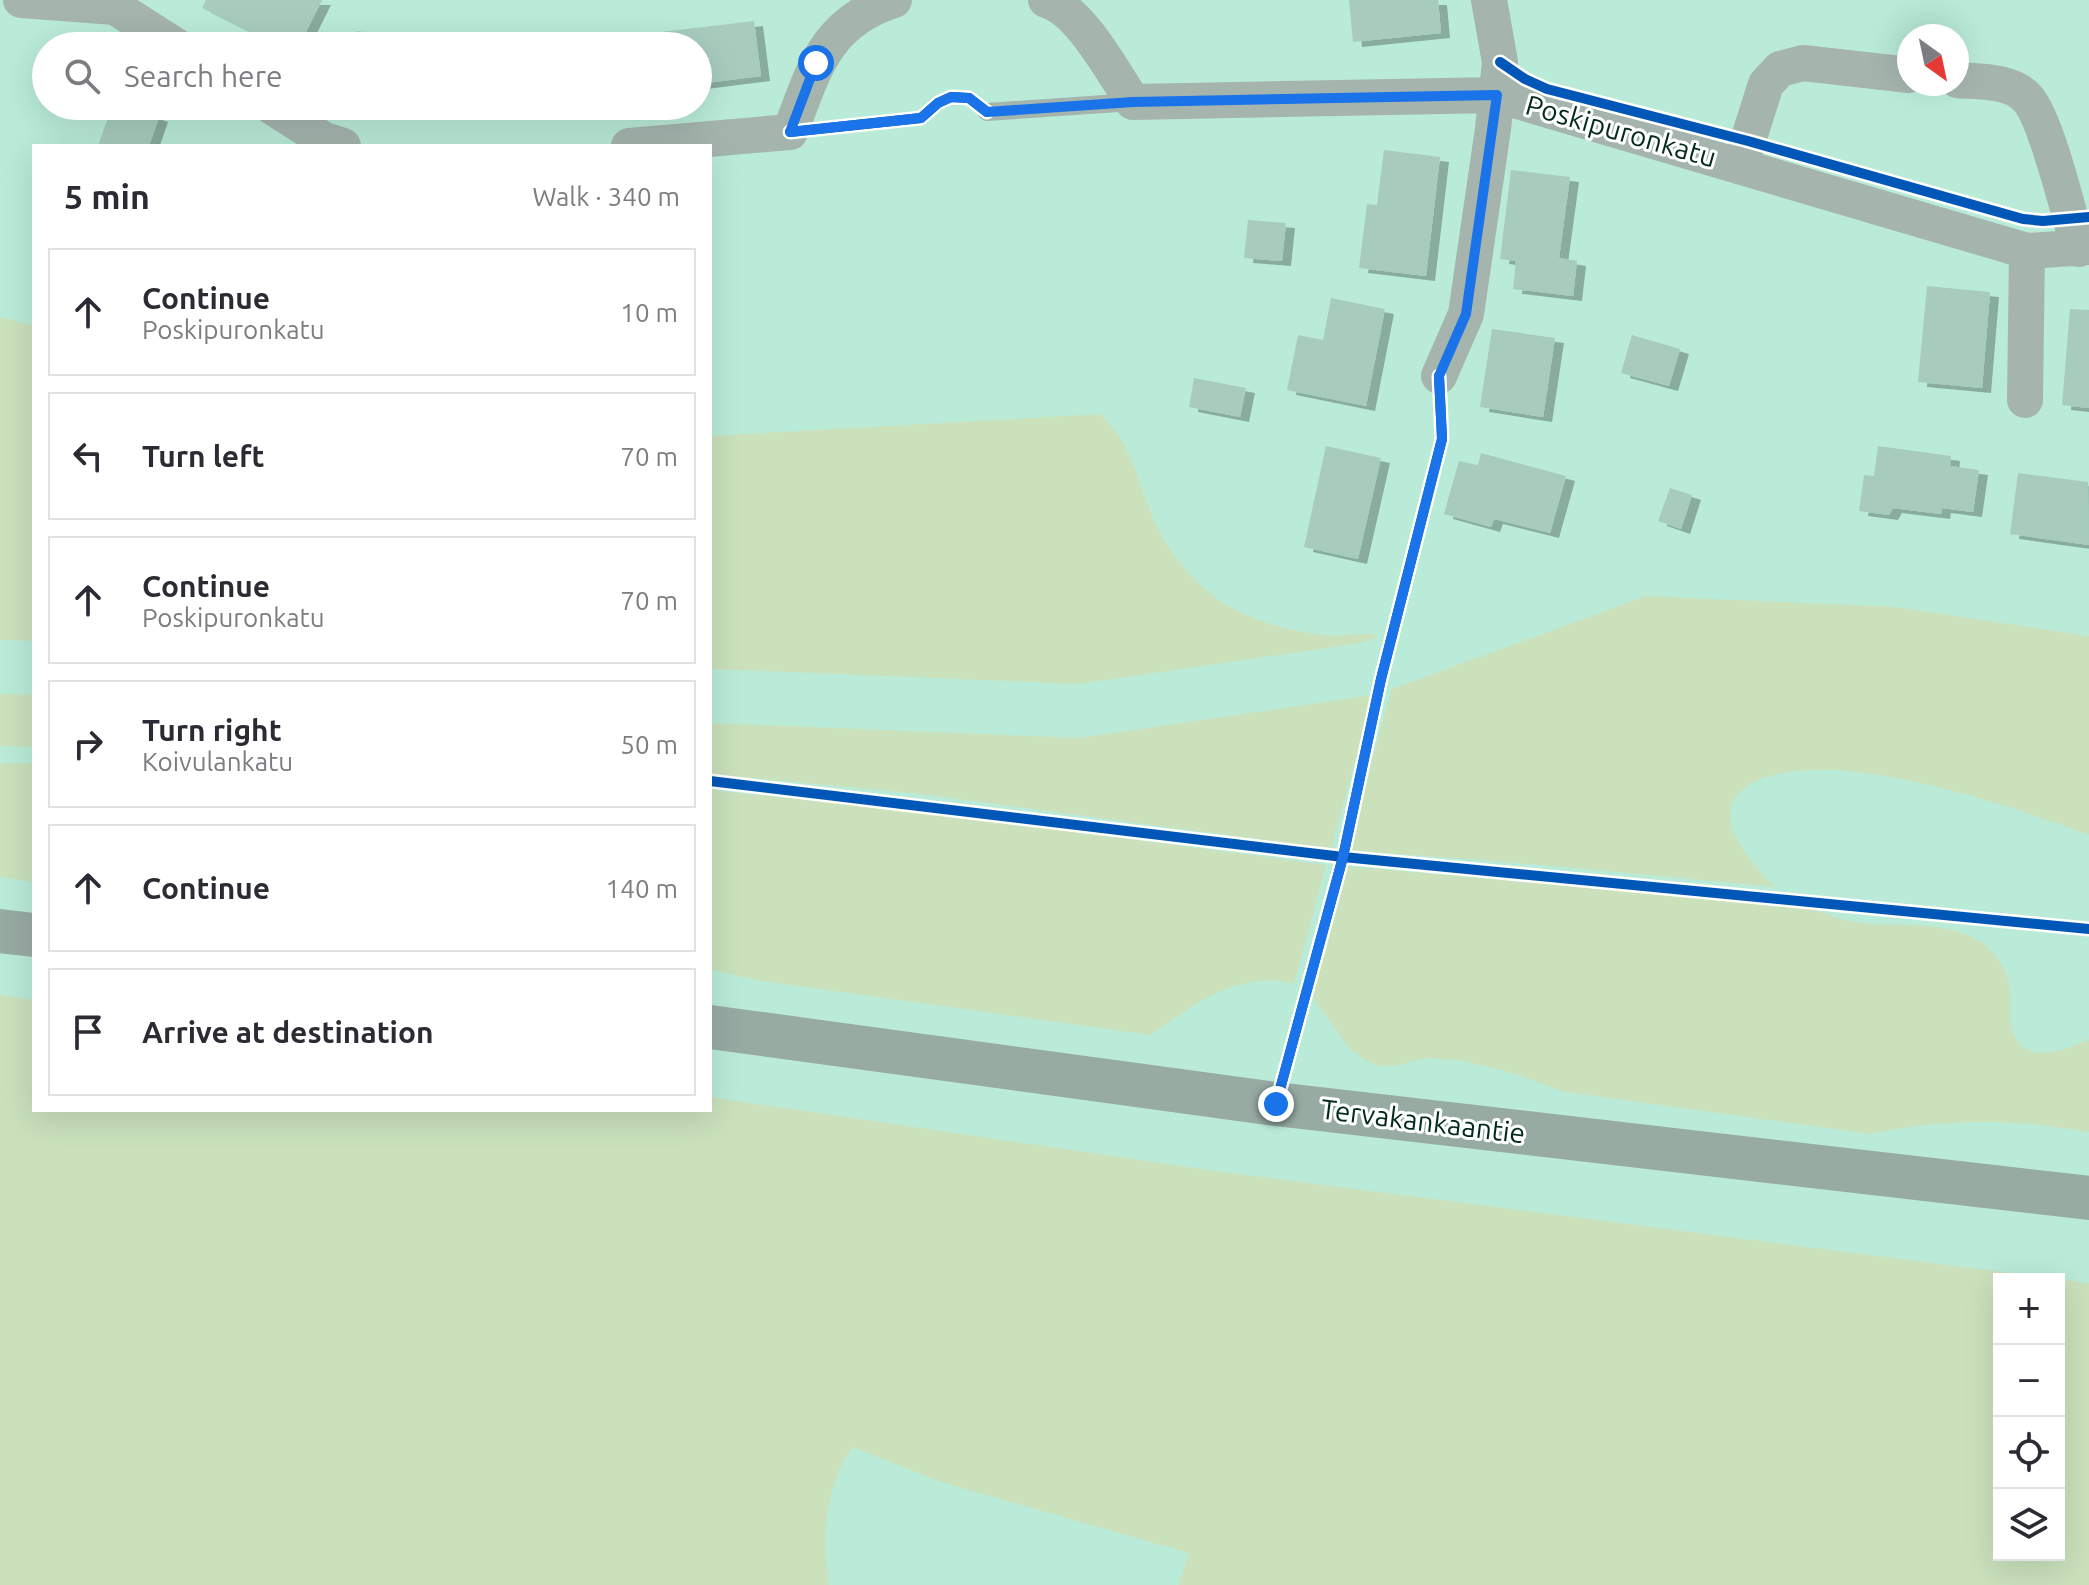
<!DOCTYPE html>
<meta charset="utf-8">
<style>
body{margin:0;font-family:Ubuntu,sans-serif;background:#f2f2f3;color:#2b2b33}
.controls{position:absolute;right:24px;bottom:24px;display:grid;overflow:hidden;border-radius:0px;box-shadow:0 8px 32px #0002}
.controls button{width:72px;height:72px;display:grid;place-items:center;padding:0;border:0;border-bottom:2px solid #e1e1e2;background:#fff;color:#2b2b33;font:40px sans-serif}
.compass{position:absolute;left:1897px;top:24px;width:72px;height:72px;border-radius:50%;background:#fff;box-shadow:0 8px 32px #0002;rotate:147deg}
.stop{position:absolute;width:24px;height:24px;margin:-18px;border:6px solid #1a73e8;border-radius:50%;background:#fff}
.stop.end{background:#1a73e8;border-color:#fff;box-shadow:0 2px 8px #0008}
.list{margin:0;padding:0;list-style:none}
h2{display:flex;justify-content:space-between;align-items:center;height:104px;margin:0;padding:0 32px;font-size:34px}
h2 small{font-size:26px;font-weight:400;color:#7c7c81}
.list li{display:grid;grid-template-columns:52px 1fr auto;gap:24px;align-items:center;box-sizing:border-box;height:128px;margin:0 16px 16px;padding:0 16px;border:2px solid #e1e1e2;border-radius:0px}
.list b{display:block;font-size:30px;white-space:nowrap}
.list p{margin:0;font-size:26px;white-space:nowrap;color:#7c7c81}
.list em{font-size:26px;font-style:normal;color:#7c7c81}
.icon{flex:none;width:44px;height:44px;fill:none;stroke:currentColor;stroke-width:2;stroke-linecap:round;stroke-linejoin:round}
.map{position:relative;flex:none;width:2089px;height:1585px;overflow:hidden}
.search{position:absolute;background:#fff;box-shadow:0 8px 32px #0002;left:32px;top:32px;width:680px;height:88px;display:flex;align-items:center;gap:20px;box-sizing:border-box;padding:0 28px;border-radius:44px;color:#7c7c81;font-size:30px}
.panel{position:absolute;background:#fff;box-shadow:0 8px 32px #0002;left:32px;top:144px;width:680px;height:968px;border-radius:0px}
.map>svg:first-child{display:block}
</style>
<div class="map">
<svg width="2089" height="1585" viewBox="0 0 2089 1585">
<defs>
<filter id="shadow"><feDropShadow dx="9" dy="5" stdDeviation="0" flood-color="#0004"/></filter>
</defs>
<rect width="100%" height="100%" fill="#baebd8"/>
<path fill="#cae1bc" d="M0,317L34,326V641L0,640Z
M1100,414C1128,440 1135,470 1148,505C1164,550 1198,593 1242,613C1267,625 1296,632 1324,635C1342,637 1362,631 1379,636L1361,643L1078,684L710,669V436Z
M1646,596L1896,607L2089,636V835C2017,808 1800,731 1738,794C1712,821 1756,869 1775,887L1544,865L1347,850L1392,689Z
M0,694L34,695V747L0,746Z
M1373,695L1331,849L921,794L710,774V723L1078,738Z
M0,763H34V882L0,877Z
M710,790L920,811L1326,865L1294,984C1241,969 1192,1005 1151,1035L755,980L710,969Z
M1343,866L1755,902C1772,904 1792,903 1809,908C1827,914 1843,921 1862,923C1901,928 1945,919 1981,942C1995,951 2007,970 2010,987C2012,1002 2007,1021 2014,1035C2027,1066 2067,1050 2089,1039V1132C2015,1119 1945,1118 1871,1134L1565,1092L1506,1071L1458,1060L1426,1058L1395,1066H1381L1366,1061L1350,1049L1309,993Z
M0,995L34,1000V1110H710V1097L1215,1171L2058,1279H1999V1555H2059V1279L2089,1283V1585H1179L1189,1553L941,1482L852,1447C824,1491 822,1535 829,1585H0Z"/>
<path fill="#a7ccbe" filter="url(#shadow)" d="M206,0H322L299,46H279L202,8Z
M1349,0H1438L1441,33L1353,42Z
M754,21L761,76L698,84V46H654L652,33Z
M356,31L457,44V46H354Z
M112,106H125L159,117L149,146H98Z
M507,106H588V108L507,115Z
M1384,150L1440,157L1426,276L1359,268L1367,204L1377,205Z
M1511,170L1570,177L1559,258L1577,261L1573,296L1513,289L1516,261L1500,259Z
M1248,220L1286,223L1282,261L1244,258Z
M1927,286L1990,292L1982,388L1918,382Z
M1331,298L1385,309L1366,406L1287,390L1298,335L1323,340Z
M2070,309L2089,310V408L2062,405Z
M1492,329L1555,338L1543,417L1480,407Z
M1632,335L1680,349L1669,386L1621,373Z
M1194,378L1246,388L1240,417L1189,407Z
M1326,446L1381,458L1358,559L1304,547Z
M1878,446L1951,456L1950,466L1979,470L1973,512L1942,508L1941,514L1893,508L1889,515L1859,511L1864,475L1874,476Z
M1481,453L1566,476L1550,533L1494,519L1491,527L1444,514L1459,461L1478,465Z
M2018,473L2088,482L2089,545L2010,534Z
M1670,488L1692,495L1681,529L1658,521Z"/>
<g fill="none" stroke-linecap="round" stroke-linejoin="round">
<path stroke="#a5b5ae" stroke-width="18" d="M987,112L1133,102"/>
<path stroke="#a5b5ae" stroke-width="36" d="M21,0L115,7L176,46
M1046,0C1081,10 1113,73 1133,102L1497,95L2027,251L2089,247
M1957,80C1979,82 2011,80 2027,98C2046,117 2070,218 2079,249
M271,106L324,140L343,146
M629,146L790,132C814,70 824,23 894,0
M1740,166L1766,84L1780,69L1803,63L1909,75
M1439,376L1466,314L1493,129L1500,62L1489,0
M2025,400L2027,251"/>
<path stroke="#98aba3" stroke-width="44" d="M0,931L34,935
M710,1027L1276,1104L2089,1198"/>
<defs>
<path id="cycleway" d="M1500,62L1525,79L1547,89L1748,141L2023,219L2043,221L2089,217
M790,132L921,118L938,103L951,97L969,98L987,112
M710,781L1343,857L2089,929
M1276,1104L1343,857L1381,679L1442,439L1439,376"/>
</defs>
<use href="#cycleway" stroke="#fff" stroke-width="15"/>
<use href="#cycleway" stroke="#0057b8" stroke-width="10"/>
</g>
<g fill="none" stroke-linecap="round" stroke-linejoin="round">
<path stroke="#1a73e8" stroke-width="10" d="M816,63L790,132L921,118L938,103L951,97L969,98L987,112L1133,102L1497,95L1466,314L1439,376L1442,439L1381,679L1343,857L1276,1104"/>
</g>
<g text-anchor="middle" stroke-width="6" stroke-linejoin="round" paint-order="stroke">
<g font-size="28" fill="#032a1e" stroke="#fff">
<text transform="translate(1621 131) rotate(16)" y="10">Poskipuronkatu</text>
<text transform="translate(1423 1121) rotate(7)" y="10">Tervakankaantie</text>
</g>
</g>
</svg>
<div class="controls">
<button>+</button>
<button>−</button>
<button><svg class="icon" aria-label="locate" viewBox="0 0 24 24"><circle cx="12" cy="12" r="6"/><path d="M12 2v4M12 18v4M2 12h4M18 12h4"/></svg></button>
<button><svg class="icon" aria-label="layers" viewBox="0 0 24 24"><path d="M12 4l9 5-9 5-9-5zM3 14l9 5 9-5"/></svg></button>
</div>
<svg class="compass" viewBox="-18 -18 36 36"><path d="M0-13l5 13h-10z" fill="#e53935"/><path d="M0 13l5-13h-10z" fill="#7c7c81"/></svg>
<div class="stop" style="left:816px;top:63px"></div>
<div class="stop end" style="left:1276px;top:1104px"></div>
<div class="search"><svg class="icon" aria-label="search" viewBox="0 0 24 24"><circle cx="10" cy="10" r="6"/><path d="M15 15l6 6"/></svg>Search here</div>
<section class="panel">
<h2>5 min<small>Walk · 340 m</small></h2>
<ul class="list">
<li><svg class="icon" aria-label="ahead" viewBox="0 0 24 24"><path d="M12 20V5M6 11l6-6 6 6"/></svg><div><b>Continue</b><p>Poskipuronkatu</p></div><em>10 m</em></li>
<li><svg class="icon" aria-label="left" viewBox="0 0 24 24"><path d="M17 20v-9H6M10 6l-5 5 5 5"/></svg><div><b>Turn left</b></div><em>70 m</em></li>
<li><svg class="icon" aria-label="ahead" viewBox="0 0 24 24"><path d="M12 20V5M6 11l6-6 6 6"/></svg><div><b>Continue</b><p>Poskipuronkatu</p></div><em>70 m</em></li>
<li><svg class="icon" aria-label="right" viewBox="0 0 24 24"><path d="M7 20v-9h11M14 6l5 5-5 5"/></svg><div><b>Turn right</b><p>Koivulankatu</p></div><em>50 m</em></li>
<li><svg class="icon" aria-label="ahead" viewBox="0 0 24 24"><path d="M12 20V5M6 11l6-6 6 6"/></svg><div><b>Continue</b></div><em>140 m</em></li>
<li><svg class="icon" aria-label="arrive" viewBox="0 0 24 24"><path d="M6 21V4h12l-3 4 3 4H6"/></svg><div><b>Arrive at destination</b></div></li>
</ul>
</section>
</div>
